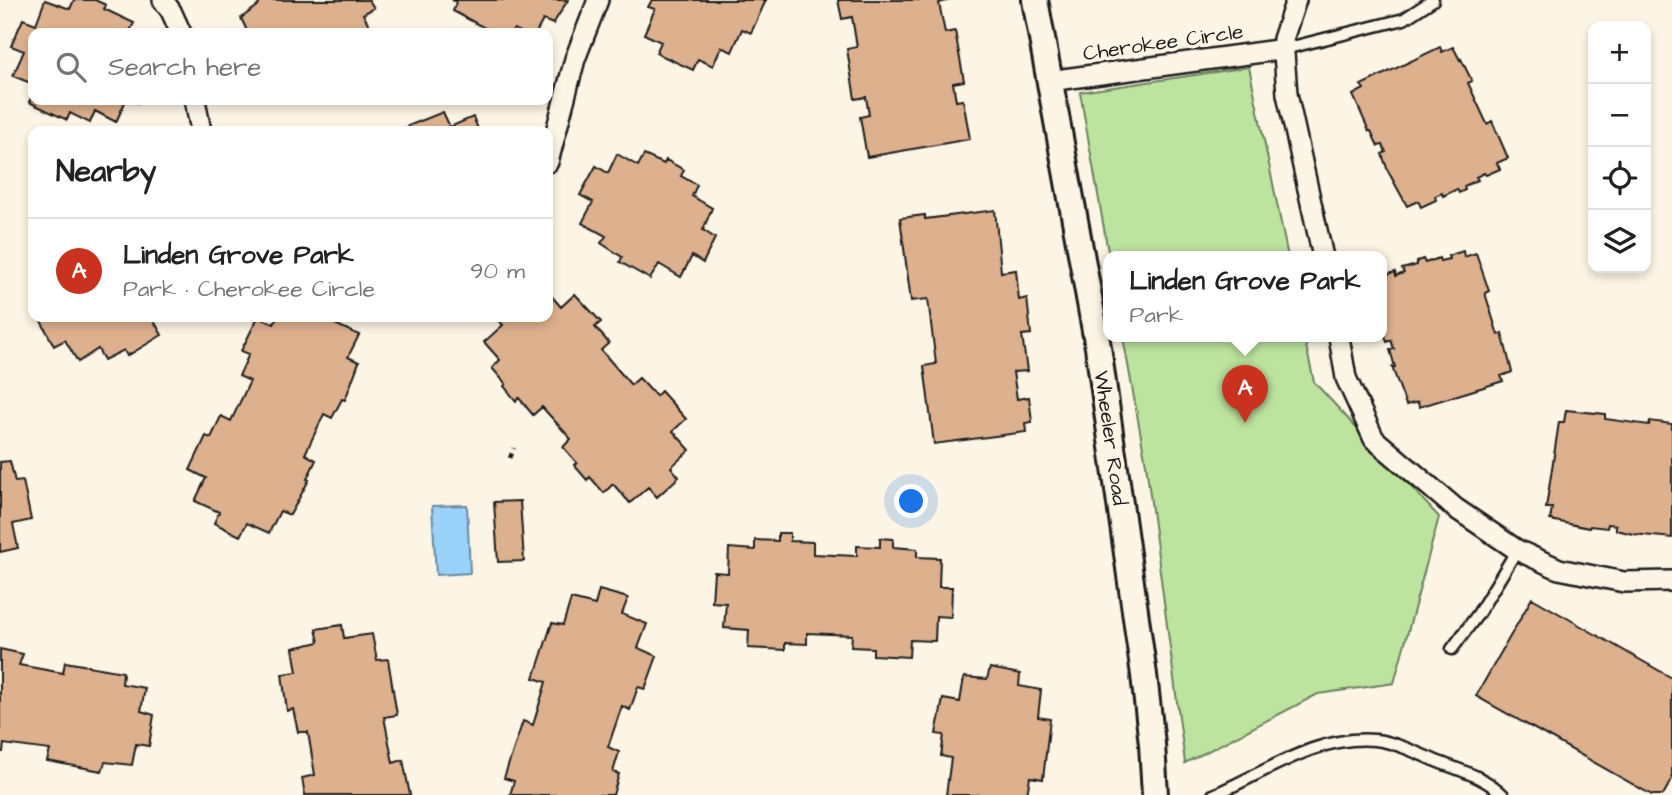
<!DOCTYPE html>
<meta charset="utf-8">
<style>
body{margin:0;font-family:"Architects Daughter",sans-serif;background:#f2f2f2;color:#222}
.controls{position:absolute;right:21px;top:21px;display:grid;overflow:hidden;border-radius:14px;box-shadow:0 4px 10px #0003}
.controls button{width:63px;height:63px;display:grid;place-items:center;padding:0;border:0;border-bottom:2px solid #e0e0e0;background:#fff;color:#222;font:35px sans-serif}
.you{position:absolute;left:912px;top:502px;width:24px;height:24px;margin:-18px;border:5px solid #fff;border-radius:50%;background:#1a73e8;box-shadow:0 0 0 10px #1a73e833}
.badge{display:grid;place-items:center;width:46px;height:46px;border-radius:50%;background:#c8321e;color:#fff;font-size:23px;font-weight:700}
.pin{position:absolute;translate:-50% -58px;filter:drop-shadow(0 2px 4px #0008)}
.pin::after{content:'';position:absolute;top:37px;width:24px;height:21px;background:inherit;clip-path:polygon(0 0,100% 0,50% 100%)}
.popup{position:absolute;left:1103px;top:251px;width:284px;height:91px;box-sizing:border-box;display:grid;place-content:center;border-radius:14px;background:#fff;filter:drop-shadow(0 2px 5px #0005);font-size:23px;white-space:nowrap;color:#767676}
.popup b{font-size:26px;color:#222}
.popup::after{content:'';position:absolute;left:50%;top:100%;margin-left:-14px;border:14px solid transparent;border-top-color:#fff}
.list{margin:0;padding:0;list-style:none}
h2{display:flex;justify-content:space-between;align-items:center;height:91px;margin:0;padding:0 28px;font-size:30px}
h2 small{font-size:23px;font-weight:400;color:#767676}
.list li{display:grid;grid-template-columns:46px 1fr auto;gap:21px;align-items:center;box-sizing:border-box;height:105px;padding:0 28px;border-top:2px solid #e0e0e0}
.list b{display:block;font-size:26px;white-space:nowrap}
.list p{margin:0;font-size:23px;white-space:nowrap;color:#767676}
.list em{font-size:23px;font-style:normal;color:#767676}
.icon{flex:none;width:38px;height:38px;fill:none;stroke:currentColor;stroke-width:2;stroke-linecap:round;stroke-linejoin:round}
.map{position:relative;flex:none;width:1672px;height:795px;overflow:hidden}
.search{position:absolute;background:#fff;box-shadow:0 4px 10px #0003;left:28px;top:28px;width:525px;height:77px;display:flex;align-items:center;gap:18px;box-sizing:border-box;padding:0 24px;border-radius:14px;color:#767676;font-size:26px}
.panel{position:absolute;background:#fff;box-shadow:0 4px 10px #0003;left:28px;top:126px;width:525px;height:196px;border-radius:14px}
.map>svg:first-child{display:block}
</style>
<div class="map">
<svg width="1672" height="795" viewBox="0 0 1672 795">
<rect width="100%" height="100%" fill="#fcf5e5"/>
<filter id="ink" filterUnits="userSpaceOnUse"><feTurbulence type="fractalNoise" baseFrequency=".0143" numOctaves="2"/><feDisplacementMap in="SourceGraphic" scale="14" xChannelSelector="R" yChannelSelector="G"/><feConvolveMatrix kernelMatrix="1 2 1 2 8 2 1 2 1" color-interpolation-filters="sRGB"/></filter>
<g filter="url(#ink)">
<path fill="#bde49f" stroke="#6c805e" stroke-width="2" d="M1249,67L1288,257H1109L1080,92Z
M1123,337H1304L1314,382L1439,517L1394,683L1318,694L1185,763L1146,464Z"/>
<path fill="#9ad3fa" stroke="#688aa1" stroke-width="2" d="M467,505L470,573L436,575L432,506Z"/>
<path fill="#ddb08e" stroke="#1c1c1c" stroke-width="2" d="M45,0L70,9L74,0H95L106,5L104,9L134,23L129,33H33V84L13,76L24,51L11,46L23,19L36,24Z
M256,0H369L374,8L363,14L373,33H248L241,18L259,5Z
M452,0H568L553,24L543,20L536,33H523L514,29L511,33H494L453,11L456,2Z
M652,0H766L751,33L742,29L732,52L721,47L713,66L698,59L693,70L656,53L661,42L644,34L655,9L648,7Z
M838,0H950L939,3L945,33L955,31L964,81L953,83L956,101L963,100L970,139L867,157L860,117L869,115L866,97L855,99L847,49L857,47L852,17L842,19Z
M1440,47L1442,52L1453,47L1460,60L1461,59L1472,81L1468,83L1487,124L1492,121L1508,158L1497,163L1500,169L1486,175L1484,173L1476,177L1478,180L1464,186L1465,190L1459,193L1457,189L1443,196L1442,193L1435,196L1436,200L1421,207L1418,201L1407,206L1388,171L1382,154L1386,152L1383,145L1378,146L1371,131H1369L1353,95L1364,89L1361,85Z
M33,94V100H140L138,103L126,100L116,122L95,111L90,123L70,113L67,120L29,102Z
M443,112L450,127L473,117L479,131H407L410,130L408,126Z
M617,154L638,166L644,155L664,164L666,160L684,170L681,176L697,185L692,196L712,208L703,230L715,238L703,263L692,256L681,277L659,264L650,279L620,262L622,257L601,243L606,236L582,223L593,202L580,195L596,166L608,173Z
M995,210L1001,272L1016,270L1019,300L1027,298L1031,334L1022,335L1027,371L1013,372L1017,399L1029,397L1032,422L1025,423L1026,432L934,444L924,366L936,364L928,299L911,301L900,218L925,215V219Z
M1463,251L1464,257L1476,253L1489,291L1485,293L1498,335L1502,333L1512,372L1501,376L1503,381L1419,407L1418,402L1406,405L1392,367H1395L1390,350L1394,349L1391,340L1387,342L1382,326V276L1395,272L1396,276L1404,273L1402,269L1417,265V261L1423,259L1425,263L1439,258L1440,261L1449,259L1448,256Z
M548,292L561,307L575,294L601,322L595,327L609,343L601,350L631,385L639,378L656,396L661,391L686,419L673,431L690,450L671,467L679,477L657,497L648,487L630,503L613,484L604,493L590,477L587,480L574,465L577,463L563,447L571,439L542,407L533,415L519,398L516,401L504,386L506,384L492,368L500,360L484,342L503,325L496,317H548Z
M39,317H161L154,321L162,335L127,356L124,350L104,360L98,349L78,362L65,340L54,346Z
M258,317L274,324L278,317H339L335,324L359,335L348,357L359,362L345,400L342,399L332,418L324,414L305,454L316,460L307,479L309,480L290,515L280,511L269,533L247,523L240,536L214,523L219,512L195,501L206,478L190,470L206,436L211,438L221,416L231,421L250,381L239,376L249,354L241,351Z
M1566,410L1605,414V419L1649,425L1650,421L1672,424V538L1633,534L1616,530V525L1608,524L1607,528L1590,526L1589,528L1550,520L1552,508H1546L1559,422H1564Z
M10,461L15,482L23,481L31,520L13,524L18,548L0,552V462Z
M520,501L524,561L498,562L494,502Z
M778,533H790V541L813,542V554L857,556V546L880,547V538L893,539V547L917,549V557L940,558L939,587H952L951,617L936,616L935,641L910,640L909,657L873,655V648L851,647L852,635L807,633V644L785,643V650L748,648L749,630L724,628L726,603L712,602L714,572L728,573L729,548L755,550V540L778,541Z
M599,590L628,598L622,614L647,624L638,648L657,656L645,689L638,687L630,710L622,706L608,747L619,752L613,772L619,774L613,795H510L514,781L504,778L523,721L533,725L546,682L534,678L552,623L563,625L571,599L595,605Z
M1532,598L1672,678V779L1663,795H1652L1476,696Z
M342,625L344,638L372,634L377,660L388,659L397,715L384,717L393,763L403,760L410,795H305L302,778L315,775L308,732H298L293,709L287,711L282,674L297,672L293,648L319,642L316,629Z
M0,649L23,654L19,665L63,673L65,662L123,672L122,684L145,688L141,711L154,715L149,746L136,744L132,765L105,762L102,771L47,761L50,750L4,744L3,752H0Z
M990,668L1020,674L1019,686L1041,690L1038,717L1050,719L1043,779L1030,777L1027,795H946L951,758L941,756L944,735L936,734L943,699L960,702L964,677L987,679Z"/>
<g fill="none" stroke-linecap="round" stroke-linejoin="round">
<defs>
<path id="service" d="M1284,49L1404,19L1433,0
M1452,649L1478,614L1517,550
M1213,795C1263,774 1318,734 1375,740C1395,742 1417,753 1436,761C1459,770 1486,777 1503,795"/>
<path id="minor" d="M163,0L171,11L181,33
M1296,0L1283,39L1287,94L1323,257
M1049,81L1284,49
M195,100L201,131
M548,162L575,59L598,0
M1339,337L1346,378L1374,439L1455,508L1517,550L1559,569L1624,582L1672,581"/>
<path id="tertiary" d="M1035,0L1098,347L1144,675L1152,744L1155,795"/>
</defs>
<use href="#service" stroke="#1c1c1c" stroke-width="15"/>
<use href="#minor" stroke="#1c1c1c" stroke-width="24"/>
<use href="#tertiary" stroke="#1c1c1c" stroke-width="30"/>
<path stroke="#1c1c1c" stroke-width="4.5" stroke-dasharray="5 5" stroke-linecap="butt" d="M510,458L514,448"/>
<use href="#service" stroke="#fcf5e5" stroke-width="10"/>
<use href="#minor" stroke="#fcf5e5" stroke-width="19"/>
<use href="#tertiary" stroke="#fcf5e5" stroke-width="24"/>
</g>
</g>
<g text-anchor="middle" stroke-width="7" stroke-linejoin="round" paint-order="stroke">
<g font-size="21" fill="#1c1c1c" stroke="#fcf5e5">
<text transform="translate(1163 42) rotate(-8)" y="7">Cherokee Circle</text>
<text transform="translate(1111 438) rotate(82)" y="7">Wheeler Road</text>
</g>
</g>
</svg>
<div class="controls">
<button>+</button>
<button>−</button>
<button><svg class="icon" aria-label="locate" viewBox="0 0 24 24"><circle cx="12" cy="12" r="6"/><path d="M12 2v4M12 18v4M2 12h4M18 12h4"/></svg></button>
<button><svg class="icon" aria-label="layers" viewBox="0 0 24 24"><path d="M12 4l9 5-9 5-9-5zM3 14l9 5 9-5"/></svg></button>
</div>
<div class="you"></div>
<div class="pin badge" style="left:1245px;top:423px">A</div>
<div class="popup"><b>Linden Grove Park</b>Park</div>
<div class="search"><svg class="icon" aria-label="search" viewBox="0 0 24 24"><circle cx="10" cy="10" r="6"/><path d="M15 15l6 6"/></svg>Search here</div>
<section class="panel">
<h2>Nearby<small></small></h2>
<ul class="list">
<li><span class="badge">A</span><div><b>Linden Grove Park</b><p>Park · Cherokee Circle</p></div><em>90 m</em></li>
</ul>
</section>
</div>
